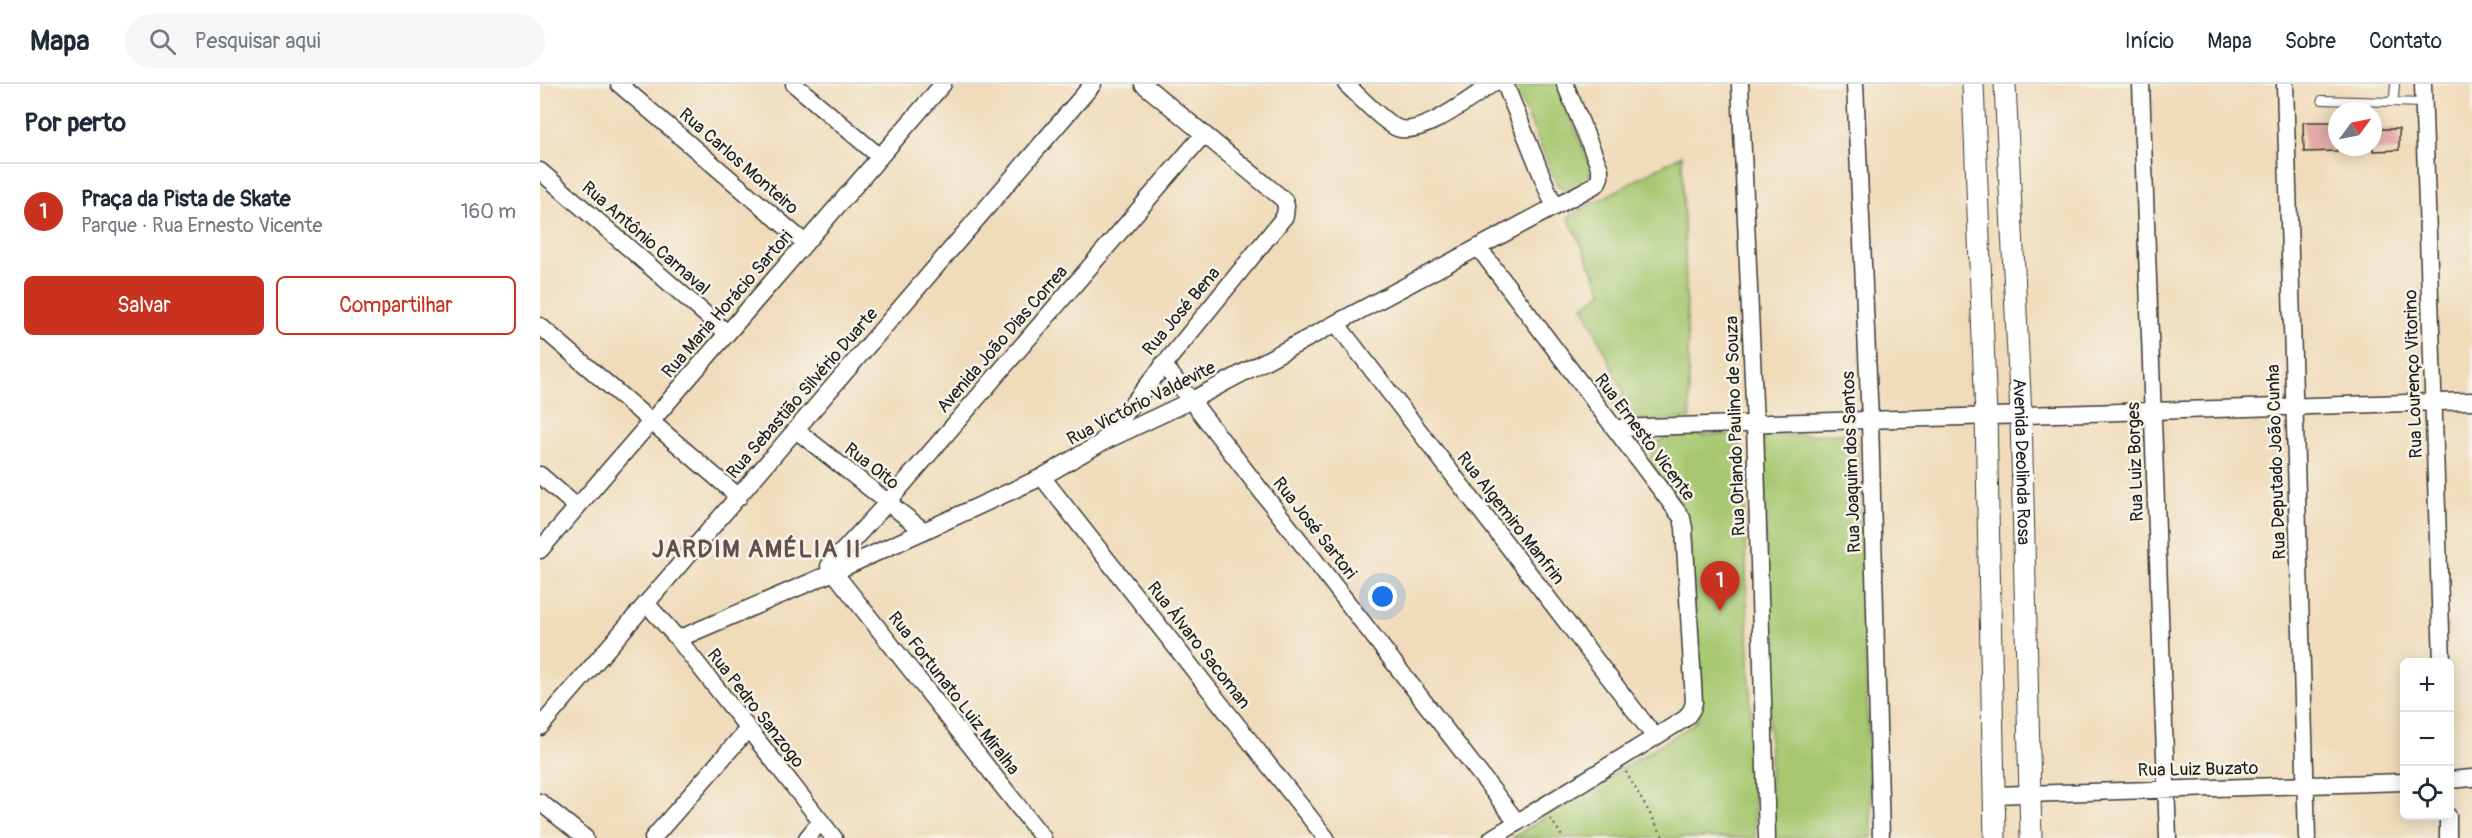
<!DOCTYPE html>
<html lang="pt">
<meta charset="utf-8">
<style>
body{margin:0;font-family:Pangolin,sans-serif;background:#f6f6f7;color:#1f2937}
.controls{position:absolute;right:18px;bottom:18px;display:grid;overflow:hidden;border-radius:9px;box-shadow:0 3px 15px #0003}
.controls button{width:54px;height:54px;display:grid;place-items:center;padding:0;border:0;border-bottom:2px solid #e0e1e3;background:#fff;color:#1f2937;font:30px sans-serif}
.compass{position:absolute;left:1788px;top:18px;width:54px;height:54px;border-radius:50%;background:#fff;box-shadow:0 3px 15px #0003;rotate:57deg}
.you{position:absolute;left:843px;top:513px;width:21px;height:21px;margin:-15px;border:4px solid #fff;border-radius:50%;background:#1a73e8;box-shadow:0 0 0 9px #1a73e833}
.badge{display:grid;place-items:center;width:39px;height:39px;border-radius:50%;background:#c8321e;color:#fff;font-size:20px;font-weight:700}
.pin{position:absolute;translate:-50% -50px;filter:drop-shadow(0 2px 3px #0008)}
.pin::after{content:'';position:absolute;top:32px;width:21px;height:18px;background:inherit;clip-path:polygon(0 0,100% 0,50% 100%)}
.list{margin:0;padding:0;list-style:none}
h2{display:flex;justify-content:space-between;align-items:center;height:78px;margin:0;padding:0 24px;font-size:26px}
h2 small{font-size:20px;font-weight:400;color:#747a83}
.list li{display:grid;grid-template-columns:39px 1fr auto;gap:18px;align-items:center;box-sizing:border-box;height:96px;padding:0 24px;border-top:2px solid #e0e1e3}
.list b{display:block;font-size:22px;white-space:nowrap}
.list p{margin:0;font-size:20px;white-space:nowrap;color:#747a83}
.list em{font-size:20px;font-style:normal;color:#747a83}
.actions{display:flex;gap:12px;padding:18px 24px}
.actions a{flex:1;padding:14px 0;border:2px solid #c8321e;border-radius:9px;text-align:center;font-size:21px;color:#c8321e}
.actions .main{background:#c8321e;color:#fff}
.icon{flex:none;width:33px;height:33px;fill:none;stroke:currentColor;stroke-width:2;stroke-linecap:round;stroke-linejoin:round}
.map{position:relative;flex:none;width:1932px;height:754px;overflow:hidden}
header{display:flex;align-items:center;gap:36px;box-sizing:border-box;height:84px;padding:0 30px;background:#fff;border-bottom:2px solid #e0e1e3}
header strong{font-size:28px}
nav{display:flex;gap:33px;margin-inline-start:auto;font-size:21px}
.search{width:420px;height:54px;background:#f6f6f7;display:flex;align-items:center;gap:15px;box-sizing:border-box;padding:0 21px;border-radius:33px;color:#747a83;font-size:22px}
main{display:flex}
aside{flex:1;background:#fff}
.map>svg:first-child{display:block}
</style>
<header>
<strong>Mapa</strong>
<div class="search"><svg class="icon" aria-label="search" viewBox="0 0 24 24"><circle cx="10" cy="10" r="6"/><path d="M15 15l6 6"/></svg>Pesquisar aqui</div>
<nav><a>Início</a><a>Mapa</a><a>Sobre</a><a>Contato</a></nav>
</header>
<main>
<aside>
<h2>Por perto<small></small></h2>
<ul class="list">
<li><span class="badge">1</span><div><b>Praça da Pista de Skate</b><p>Parque · Rua Ernesto Vicente</p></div><em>160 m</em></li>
</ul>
<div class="actions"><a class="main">Salvar</a><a>Compartilhar</a></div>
</aside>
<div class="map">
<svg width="1932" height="754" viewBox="0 0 1932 754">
<rect width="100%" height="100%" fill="#f7f3e8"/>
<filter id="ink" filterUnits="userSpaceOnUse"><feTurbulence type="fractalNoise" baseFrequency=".0167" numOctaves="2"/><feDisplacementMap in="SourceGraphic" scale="12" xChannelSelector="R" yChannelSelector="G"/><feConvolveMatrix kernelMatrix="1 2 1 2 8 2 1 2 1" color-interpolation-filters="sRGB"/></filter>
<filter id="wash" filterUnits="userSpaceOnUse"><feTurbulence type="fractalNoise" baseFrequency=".008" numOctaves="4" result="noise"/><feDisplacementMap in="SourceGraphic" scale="24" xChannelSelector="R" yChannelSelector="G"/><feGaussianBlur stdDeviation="1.35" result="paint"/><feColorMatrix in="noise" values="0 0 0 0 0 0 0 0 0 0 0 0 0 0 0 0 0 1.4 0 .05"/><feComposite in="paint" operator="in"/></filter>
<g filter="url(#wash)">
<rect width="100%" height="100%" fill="#f0dbba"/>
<path fill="#a6c770" stroke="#617246" stroke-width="1.5" d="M974,0H1018L1051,84L1049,98L1030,108L1018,102Z
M1142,71L1150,335L1083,337L1071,317L1084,309L1043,222L1063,208L1028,133Z
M1310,350L1315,353L1318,362L1332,754H1232L1223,356L1230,351Z
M1189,351L1199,359L1202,365L1215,754H972L1152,641L1158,635L1161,624L1147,431L1111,380C1110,370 1113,360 1123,355C1132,350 1176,351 1189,351Z"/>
<g id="blocks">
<path fill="#e4aaa7" d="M1763,38H1797V67L1764,68Z
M1833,45H1859V66L1833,67Z"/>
</g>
</g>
<g filter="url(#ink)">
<use href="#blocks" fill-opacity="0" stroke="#3c3934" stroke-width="1.5"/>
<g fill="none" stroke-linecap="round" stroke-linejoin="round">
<defs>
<path id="service" d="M1782,16L1884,19
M1850,18L1854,13L1855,0"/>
<path id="minor" d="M79,0L265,159
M254,0L340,73
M806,0C820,13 838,33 855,43C878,56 932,13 952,0
M965,0L1014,122
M1200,0L1215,341L1227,754
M1315,0L1330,336L1341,754
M1601,0L1628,754
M1745,0L1767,754
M1883,0L1902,578
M0,87L187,249
M938,163L1142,434L1144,444L1154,618L1152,625L1146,634L952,754
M796,239L1115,653
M0,242L199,413
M623,280L977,738
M1074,344L1932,317
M256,346L384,447
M563,356L745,132L746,122L744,116L603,0
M0,391L37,423
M502,393L786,754
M0,466L403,0
M106,519L138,555L294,754
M138,555L294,488L502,393L559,360L652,316L1057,100L1060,93V85L1025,0
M0,643L553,0
M1910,696L1932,694
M1453,711L1864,698
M0,718L45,754
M1908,732V754
M113,754L208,645
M267,754L281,737
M503,754L289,482L347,419L663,51"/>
<g id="tertiary">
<path d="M1433,0L1446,332L1455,754"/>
<path id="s1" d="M1465,0L1481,332L1491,754"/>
</g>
</defs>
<use href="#service" stroke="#3c3934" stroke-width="10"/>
<use href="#minor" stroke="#3c3934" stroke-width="19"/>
<use href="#tertiary" stroke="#3c3934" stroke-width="23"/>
<path stroke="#3c3934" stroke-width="2" stroke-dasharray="1.5 4.5" stroke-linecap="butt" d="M1086,688L1124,754
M1011,735L1023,754"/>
<use href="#service" stroke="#fff" stroke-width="8"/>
<use href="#minor" stroke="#fff" stroke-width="16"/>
<use href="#tertiary" stroke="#fff" stroke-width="21"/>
</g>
</g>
<g text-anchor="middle" stroke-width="5" stroke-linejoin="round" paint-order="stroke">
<g font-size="18" fill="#1c1c1c" stroke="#f7f3e8">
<text transform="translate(199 77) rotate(41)" y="6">Rua Carlos Monteiro</text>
<text transform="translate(106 154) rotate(41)" y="6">Rua Antônio Carnaval</text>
<text transform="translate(187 220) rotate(-49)" y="6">Rua Maria Horácio Sartori</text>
<text transform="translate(641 227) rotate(-50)" y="6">Rua José Bena</text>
<text transform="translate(462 255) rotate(-49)" y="6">Avenida João Dias Correa</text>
<text transform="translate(1873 290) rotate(-92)" y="6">Rua Lourenço Vitorino</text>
<text transform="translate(262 309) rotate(-49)" y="6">Rua Sebastião Silvério Duarte</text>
<text transform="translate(601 319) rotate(-27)" y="6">Rua Victório Valdevite</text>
<text transform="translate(1195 342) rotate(-92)" y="6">Rua Orlando Paulino de Souza</text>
<text transform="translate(1105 353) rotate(53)" y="6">Rua Ernesto Vicente</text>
<text dy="6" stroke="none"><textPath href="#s1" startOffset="378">Avenida Deolinda Rosa</textPath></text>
<text transform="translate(1311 378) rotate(-92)" y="6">Rua Joaquim dos Santos</text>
<text transform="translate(1595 378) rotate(-92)" y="6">Rua Luiz Borges</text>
<text transform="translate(1736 378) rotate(-92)" y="6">Rua Deputado João Cunha</text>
<text transform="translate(332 382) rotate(38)" y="6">Rua Oito</text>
<text transform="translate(971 434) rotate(52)" y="6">Rua Algemiro Manfrin</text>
<text transform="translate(775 444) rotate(52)" y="6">Rua José Sartori</text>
<text transform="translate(659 561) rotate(52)" y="6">Rua Álvaro Sacoman</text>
<text transform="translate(414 609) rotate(52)" y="6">Rua Fortunato Luiz Miralha</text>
<text transform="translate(216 624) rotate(52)" y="6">Rua Pedro Sanzogo</text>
<text transform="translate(1658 685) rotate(-1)" y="6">Rua Luiz Buzato</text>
</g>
<g font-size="24" font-weight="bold" letter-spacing="1.5" fill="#624e4d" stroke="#f7f3e8">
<text x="217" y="473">JARDIM AMÉLIA II</text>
</g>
</g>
</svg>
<div class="controls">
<button>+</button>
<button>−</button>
<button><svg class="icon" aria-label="locate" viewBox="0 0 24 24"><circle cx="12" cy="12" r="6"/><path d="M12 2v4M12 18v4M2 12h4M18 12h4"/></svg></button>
</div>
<svg class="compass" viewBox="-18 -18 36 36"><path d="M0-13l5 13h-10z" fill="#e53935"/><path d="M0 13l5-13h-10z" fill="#747a83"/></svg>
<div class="you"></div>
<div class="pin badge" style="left:1180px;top:527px">1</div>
</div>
</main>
